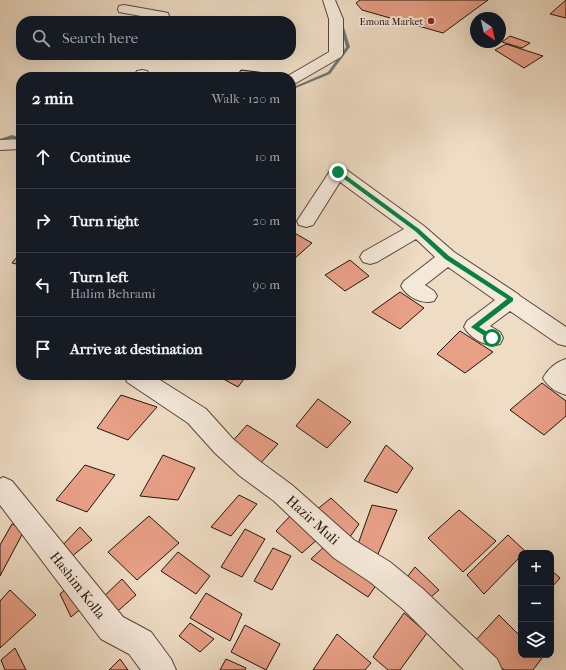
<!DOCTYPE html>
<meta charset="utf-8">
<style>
body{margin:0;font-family:"IM FELL French Canon",serif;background:#20242c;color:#f1f3f6}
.controls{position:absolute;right:12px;bottom:12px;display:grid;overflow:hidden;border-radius:8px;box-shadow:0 4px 16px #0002}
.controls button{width:36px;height:36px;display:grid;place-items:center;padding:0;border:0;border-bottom:1px solid #363941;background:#171b24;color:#f1f3f6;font:20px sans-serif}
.compass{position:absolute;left:470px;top:12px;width:36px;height:36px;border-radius:50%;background:#171b24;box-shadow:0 4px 16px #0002;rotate:146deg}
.stop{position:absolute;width:12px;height:12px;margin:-9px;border:3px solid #0b8043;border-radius:50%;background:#fff}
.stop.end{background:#0b8043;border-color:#fff;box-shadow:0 1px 4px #0008}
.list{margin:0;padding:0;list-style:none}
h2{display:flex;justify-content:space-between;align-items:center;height:52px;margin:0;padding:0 16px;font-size:17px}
h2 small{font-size:13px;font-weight:400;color:#9ea1a6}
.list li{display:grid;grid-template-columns:26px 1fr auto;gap:12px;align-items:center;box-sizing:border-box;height:64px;padding:0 16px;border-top:1px solid #363941}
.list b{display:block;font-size:15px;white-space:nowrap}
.list p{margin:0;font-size:13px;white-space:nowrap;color:#9ea1a6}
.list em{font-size:13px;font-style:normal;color:#9ea1a6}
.icon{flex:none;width:22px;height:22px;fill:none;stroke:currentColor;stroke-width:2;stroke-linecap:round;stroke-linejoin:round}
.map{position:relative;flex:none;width:566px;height:670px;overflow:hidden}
.search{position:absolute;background:#171b24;box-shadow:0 4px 16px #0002;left:16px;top:16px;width:280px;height:44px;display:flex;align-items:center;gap:10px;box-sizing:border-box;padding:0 14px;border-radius:16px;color:#9ea1a6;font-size:15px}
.panel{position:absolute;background:#171b24;box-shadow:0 4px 16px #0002;left:16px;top:72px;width:280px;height:308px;border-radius:16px}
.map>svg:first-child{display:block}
</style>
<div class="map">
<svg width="566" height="670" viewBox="0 0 566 670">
<rect width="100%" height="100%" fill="#eedcc4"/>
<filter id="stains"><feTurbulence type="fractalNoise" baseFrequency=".005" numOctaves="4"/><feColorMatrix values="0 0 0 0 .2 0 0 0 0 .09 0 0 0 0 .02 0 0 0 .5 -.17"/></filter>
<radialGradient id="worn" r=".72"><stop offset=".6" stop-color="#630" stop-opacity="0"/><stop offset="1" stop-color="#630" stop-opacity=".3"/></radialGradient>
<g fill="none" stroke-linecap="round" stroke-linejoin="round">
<path fill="#6c7874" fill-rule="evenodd" d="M340,23L343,24L350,47L330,74L291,90V88L328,72L346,47Z
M12,135L21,138V141L12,138L0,141V139Z"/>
</g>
<path fill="#e79f86" stroke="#26140c" d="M360,0H488L443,33L362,10L356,3Z
M566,0V18L550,14Z
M510,36L530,43L522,48L502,42Z
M506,44L543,56L524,68L495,50Z
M241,70L274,74L272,77H236Z
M170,73L191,75L190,77H166Z
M291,231L312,243L294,259L291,257Z
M21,252V265L12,263Z
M350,260L369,276L345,291L325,275Z
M400,292L424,308L400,329L372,312Z
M460,331L493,352L465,373L437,354Z
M216,375H247L238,387Z
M542,383L566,401V416L544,435L510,410Z
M121,395L157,407L128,440L97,428Z
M318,399L351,422L327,448L296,426Z
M247,425L278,444L257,467L230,444Z
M386,445L413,468L397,493L364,481Z
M163,455L195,468L178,500L140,496Z
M85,465L115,475L87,512L56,500Z
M239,495L257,504L231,536L211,527Z
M331,498L359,524L347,541L314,512Z
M372,505L397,510L378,554L357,547Z
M459,510L496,541L463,572L428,538Z
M291,515L319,538L302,553L276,531Z
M149,516L179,543L137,580L108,552Z
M12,524L25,529L0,576V545Z
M80,527L92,540L66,561L58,550Z
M245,529L265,539L242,577L221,567Z
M508,535L526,552L521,553V556L484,594L467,575Z
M328,543L379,581L368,597L311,559Z
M273,548L291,556L272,590L254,581Z
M178,552L210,576L196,594L161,571Z
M415,567L439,590L424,603L403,582Z
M551,570L560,578L551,588Z
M122,579L136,595L111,617L98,602Z
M70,585L83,607L71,617L60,594Z
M10,590L36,615L0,648V601Z
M206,593L242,614L230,641L190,618Z
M404,613L427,633L400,670H388L373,657Z
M499,615L521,637V655H539L542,658L533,670H504L475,641Z
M190,623L214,639L200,652L179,636Z
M245,625L280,644L266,670L231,652Z
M337,634L371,663L365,670H313Z
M15,648L26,670H5L1,660Z
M120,659L128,670H109Z
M226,659L246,668L245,670H220Z"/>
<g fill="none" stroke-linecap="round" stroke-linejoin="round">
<defs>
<path id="minor" d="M323,0H335L343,19V54L341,57L296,83L291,84V77H286L329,52V19Z
M124,5L163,12L168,13L169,16L168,19L163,20L119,12L118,9L119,6Z
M142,70L147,71L149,74L147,77H133L137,71Z
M21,139V149L0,150V140Z
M338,167L344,168L424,226L454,252L518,294L520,296L566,327V346L558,344L510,311L490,326L500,332L503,338L500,344C487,348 471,339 464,327L467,321L495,300L448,267L425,285L434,291L437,296L434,301C422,305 407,297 401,286L404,281L435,257L416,239L377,262L370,264L363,262L360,257L363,252L404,229L340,182L313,225L306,227L299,225L297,221L332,168Z
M566,359V395C556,392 548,387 543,378C548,369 556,362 566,359Z
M124,375H152L206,409L233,439L258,460L292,485L354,540L390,562L423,589L497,659L502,670H464L403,609L370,582L334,558L274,501L240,476L215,453L188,423L127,382Z
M3,477L12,481L123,617L151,632L171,659L176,670H141L129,654L101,639L0,505V479Z"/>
</defs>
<use href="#minor" stroke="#58463a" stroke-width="2"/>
<use href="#minor" fill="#f4e8d9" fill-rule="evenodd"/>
</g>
<path fill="#0b8043" d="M336,171H340L419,229L449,256L513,298V301L479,327L494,336V339H489L471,327L507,299L445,259L415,231L336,173Z"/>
<circle fill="#8f2418" stroke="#f4e8d9" stroke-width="1.5" cx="431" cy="21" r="4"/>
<g text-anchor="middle" stroke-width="4" stroke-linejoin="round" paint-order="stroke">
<g font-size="10" fill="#26140c" stroke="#f4e8d9" text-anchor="end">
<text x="423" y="25">Emona Market</text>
</g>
<g font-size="14" fill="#26140c" stroke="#f4e8d9">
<text transform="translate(313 520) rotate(42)" y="5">Hazir Muli</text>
<text transform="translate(78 585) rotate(52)" y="5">Hashim Kolla</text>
</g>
</g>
<rect width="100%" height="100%" filter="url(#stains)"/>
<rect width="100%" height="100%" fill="url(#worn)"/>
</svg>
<div class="controls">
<button>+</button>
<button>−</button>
<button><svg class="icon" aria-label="layers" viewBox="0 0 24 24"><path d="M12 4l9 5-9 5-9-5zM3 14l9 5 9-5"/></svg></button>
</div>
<svg class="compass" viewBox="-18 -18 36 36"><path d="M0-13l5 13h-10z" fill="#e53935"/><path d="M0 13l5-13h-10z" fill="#9ea1a6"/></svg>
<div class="stop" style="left:492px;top:338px"></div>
<div class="stop end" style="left:338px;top:172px"></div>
<div class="search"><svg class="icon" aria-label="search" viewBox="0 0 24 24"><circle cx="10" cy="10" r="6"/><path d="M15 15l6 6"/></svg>Search here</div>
<section class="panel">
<h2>2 min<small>Walk · 120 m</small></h2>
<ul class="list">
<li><svg class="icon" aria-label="ahead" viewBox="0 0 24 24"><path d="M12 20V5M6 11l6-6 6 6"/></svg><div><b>Continue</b></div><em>10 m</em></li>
<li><svg class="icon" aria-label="right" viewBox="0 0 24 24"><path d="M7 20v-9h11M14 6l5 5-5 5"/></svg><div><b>Turn right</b></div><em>20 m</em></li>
<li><svg class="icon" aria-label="left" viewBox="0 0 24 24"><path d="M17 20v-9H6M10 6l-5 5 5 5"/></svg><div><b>Turn left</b><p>Halim Behrami</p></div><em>90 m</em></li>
<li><svg class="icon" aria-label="arrive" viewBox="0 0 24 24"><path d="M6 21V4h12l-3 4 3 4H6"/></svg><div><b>Arrive at destination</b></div></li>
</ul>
</section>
</div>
